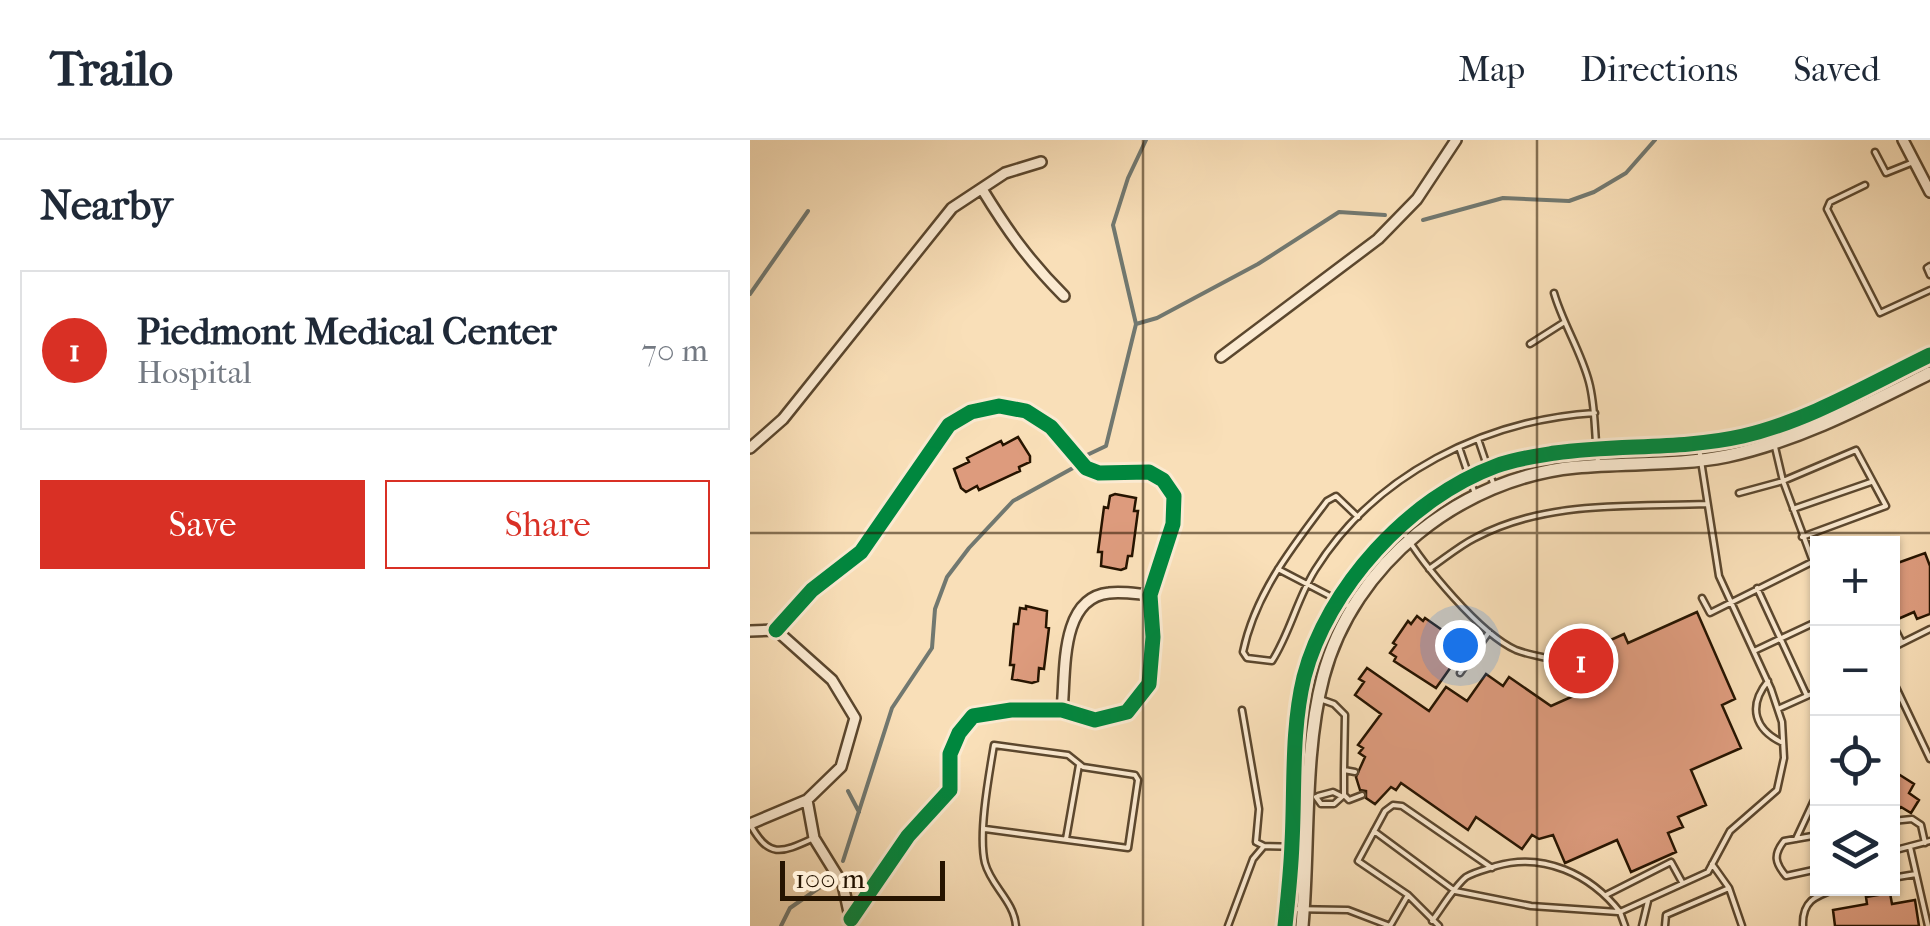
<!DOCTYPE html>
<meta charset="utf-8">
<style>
body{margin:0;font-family:"IM FELL French Canon",serif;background:#f2f2f3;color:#1f2937}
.controls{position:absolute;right:30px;bottom:30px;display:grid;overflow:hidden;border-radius:0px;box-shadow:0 2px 8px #0004}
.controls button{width:90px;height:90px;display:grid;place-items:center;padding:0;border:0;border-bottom:2px solid #e0e1e3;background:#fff;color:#1f2937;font:50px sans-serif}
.scale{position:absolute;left:30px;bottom:25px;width:165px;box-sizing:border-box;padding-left:10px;border:5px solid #261400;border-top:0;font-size:28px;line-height:35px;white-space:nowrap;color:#261400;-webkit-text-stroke:8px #fbead1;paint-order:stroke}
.you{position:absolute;left:710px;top:505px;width:35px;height:35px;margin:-25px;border:8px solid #fff;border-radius:50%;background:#1a73e8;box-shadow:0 0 0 15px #1a73e833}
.badge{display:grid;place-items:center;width:65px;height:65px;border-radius:50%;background:#d93025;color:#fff;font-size:32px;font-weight:700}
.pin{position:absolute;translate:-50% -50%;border:5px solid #fff;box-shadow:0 2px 10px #0006}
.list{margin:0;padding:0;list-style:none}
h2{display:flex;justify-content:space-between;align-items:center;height:130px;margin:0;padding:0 40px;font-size:42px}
h2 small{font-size:32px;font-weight:400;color:#747a83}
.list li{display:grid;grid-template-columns:65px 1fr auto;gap:30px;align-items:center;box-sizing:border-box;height:160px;margin:0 20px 20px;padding:0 20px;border:2px solid #e0e1e3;border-radius:0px}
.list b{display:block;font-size:38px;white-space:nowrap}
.list p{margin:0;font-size:32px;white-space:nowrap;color:#747a83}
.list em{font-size:32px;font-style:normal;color:#747a83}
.actions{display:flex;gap:20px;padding:30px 40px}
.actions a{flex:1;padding:22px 0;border:2px solid #d93025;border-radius:0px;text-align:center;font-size:35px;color:#d93025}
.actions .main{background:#d93025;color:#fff}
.icon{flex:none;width:55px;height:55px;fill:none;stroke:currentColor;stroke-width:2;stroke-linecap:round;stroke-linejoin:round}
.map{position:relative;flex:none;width:1180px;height:786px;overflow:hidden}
header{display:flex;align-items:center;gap:60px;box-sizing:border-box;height:140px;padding:0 50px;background:#fff;border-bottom:2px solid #e0e1e3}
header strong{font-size:48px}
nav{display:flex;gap:55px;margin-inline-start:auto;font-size:35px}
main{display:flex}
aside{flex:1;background:#fff}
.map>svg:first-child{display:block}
</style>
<header>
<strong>Trailo</strong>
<nav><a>Map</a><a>Directions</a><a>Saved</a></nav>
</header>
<main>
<aside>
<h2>Nearby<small></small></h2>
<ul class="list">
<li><span class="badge">1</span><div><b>Piedmont Medical Center</b><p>Hospital</p></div><em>70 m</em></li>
</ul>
<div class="actions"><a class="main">Save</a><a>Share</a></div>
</aside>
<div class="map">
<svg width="1180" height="786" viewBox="0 0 1180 786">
<rect width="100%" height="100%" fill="#f9dfb8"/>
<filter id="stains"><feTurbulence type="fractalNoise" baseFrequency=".002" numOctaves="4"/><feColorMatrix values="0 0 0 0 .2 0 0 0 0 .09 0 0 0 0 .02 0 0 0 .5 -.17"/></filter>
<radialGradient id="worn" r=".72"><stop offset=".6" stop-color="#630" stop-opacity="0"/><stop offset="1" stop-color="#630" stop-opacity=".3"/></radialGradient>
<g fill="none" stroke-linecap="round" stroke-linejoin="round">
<path stroke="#717870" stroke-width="4" d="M673,80L753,58L819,61L844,52L876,33L905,0
M0,154L58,71
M386,184L363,85L378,38L396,0
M337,315L356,306L386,184L407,178L508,124L589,72L635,75
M98,651L109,672
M93,721L142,568L182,508L185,469L197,437L219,408L263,361L323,328
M31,786L40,768L79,741"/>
</g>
<path fill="#dd9b7d" stroke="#261400" stroke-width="2.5" d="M268,297L280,316V322L269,327L270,331L229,350L227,346L216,352L211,348L204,329L219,322L217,318L251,301L253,305Z
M365,354L386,358L384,371H388L382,416H378L376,428L371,430L351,426L352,412H348L354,367L358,368L360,356Z
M1175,413L1180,426V474L1167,479L1164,472L1148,479L1142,464V425Z
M276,466L297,471L296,487L299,488L294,529L289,528L288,541L282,543L262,539L264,525H260L264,484H268L270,468L276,469Z
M947,472L985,559L972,565L991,608L941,630L956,665L928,677L933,687L918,693L926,712L881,732L867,700L815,723L803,695L789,699L782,695L772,709L726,677L718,690L651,643L646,650L641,647L625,664L616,658V651L610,650L606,637L615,617L609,613L613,608L608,605L631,574L605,555L614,542L609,539L617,528L679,571L696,547L717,561L736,534L753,546L759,537L801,566L839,549L825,516L874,494L878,503Z
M667,476L673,481L675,478L705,499L703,502L710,507L705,515L708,517L686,548L644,521L646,517L640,513L646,505L643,503L658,481L661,484Z
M1142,630L1164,644L1159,653L1169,660L1161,673L1151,667L1142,675Z
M1140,753L1142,764L1165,760L1169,786H1085L1083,770L1117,764L1116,757Z"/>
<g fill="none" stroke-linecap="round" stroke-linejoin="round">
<defs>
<path id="service" d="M1125,12L1136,33L1161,23
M1115,45L1080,62L1077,69L1130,173L1180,150
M1180,126L1177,128L1180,135
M804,153C813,184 831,211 839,242C846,268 844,295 848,321
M780,204L813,183
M728,299L744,346
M709,307L725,354
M1025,307L1033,341L1068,435
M989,353L1033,341L1106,310L1136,366L1052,397
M1043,369L1121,342
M608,377L586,356L577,361C542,407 505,454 493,512L497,518L522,521C540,493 547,459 565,430C625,334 735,280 845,273
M653,391C673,425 730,494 766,510C776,514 787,516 797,518
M528,429L599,466
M679,429C694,419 709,406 725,398C796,360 879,367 957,364
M1007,448L1057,556
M952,458L960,473L1062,422
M1142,483L1152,503
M1142,508L1180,489
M1004,511L1068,481
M710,533L739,492
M1142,539L1180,619
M1018,541C997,567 1005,590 1033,603
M570,559L584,564L595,575L594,630
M1028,569L1068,551
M492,570L509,669L506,702L514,706L554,707
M605,632L594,630V655L599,660L612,655
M568,656L583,652L591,656
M566,657L571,664H584L594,655
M1142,681L1162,679L1171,685L1175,703
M0,684C19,719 31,713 64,698
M235,689L378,708L388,640L385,635L333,627L318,615L244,605C239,635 228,694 235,723C241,746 264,761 266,786
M624,691L705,751L781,766L868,772
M1068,695L1034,701C1023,715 1025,723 1036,736L1068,729
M316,699L329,625
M1046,699L1067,654
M1160,707L1178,786
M1142,711L1180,701
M962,724L979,748L992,786
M1142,738L1166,734
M658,755L608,721L635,671L643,665L652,666L742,728
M856,755L921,722L932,742
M539,769L598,770L640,786L658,755L689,786
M682,781C692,768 703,748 716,737C724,732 737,729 746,726C793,712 840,734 870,772
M478,786L503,719L514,706
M875,786L870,772L958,732L980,691L1027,650L1034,618L1032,582L1021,549L969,436L949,308
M892,786L898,761
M915,786L916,775L979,748
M1053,786C1052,760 1066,756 1088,748"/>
<path id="minor" d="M1153,0L1180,52
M232,49C257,90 279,121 314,156
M471,217L628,99L667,59L706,0
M0,308L33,279L202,68L255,33L291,22
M26,490L62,450L111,412L199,285L221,272L249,266L276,271L301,287L336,328L349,333L399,332L413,340L424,356L423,384L400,455L403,497L399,544L377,572L345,580L312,570H261L223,576L209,593L200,614V650L158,696L101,779
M0,491L26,490L82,540L105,578L91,627L57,660L0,684
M312,570C316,533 309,458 359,453C372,451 387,454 400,455
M57,660L64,698L93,745L102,786"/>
<path id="tertiary" d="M535,786C538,758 541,731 542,703C545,648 541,591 554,537C577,448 659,358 746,326C764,319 786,316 805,313C867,304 931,310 993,296C1058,281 1120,244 1180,215
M552,786C559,706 553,613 573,537C603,423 711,338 826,327C876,322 928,326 977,316C1050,300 1114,266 1180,233"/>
</defs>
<use href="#service" stroke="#5b472e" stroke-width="9"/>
<use href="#minor" stroke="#5b472e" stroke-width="14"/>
<use href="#tertiary" stroke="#5b472e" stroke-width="16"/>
<use href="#service" stroke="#fbead1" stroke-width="4"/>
<use href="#minor" stroke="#fbead1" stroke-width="9"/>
<use href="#tertiary" stroke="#fbead1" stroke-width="11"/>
<defs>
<path id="cycleway" d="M26,490L62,450L111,412L199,285L221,272L249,266L276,271L301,287L336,328L349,333L399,332L413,340L424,356L423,384L400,455L403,497L399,544L377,572L345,580L312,570H261L223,576L209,593L200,614V650L158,696L101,779
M535,786C538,758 541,731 542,703C545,648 541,591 554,537C577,448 659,358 746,326C764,319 786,316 805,313C867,304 931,310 993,296C1058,281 1120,244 1180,215"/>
</defs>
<use href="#cycleway" stroke="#fbead1" stroke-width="21"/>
<use href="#cycleway" stroke="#00873e" stroke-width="15"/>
</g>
<path fill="none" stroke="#261400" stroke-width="2.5" stroke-opacity="0.55" d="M393,0V786M787,0V786M0,393H1180"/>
<rect width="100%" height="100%" filter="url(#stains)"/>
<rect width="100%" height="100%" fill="url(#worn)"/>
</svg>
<div class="controls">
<button>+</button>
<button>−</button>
<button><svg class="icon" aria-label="locate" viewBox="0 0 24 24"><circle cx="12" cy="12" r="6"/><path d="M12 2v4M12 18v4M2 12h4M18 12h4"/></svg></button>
<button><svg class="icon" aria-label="layers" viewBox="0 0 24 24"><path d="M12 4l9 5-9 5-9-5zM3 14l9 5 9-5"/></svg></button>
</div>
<div class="scale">100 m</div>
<div class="you"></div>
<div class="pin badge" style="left:831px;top:521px">1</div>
</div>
</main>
